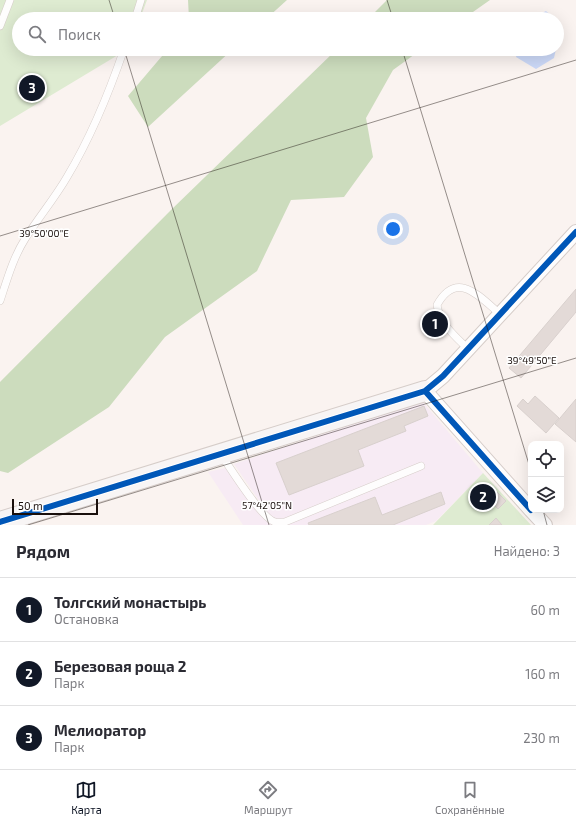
<!DOCTYPE html>
<html lang="ru">
<meta charset="utf-8">
<style>
body{margin:0;font-family:"Exo 2",sans-serif;background:#f2f2f3;color:#2b2b33}
.controls{position:absolute;right:12px;bottom:12px;display:grid;overflow:hidden;border-radius:8px;box-shadow:0 4px 16px #0002}
.controls button{width:36px;height:36px;display:grid;place-items:center;padding:0;border:0;border-bottom:1px solid #e1e1e2;background:#fff;color:#2b2b33;font:20px sans-serif}
.scale{position:absolute;left:12px;bottom:10px;width:86px;box-sizing:border-box;padding-left:4px;border:2px solid #190f0c;border-top:0;font-size:11px;line-height:14px;white-space:nowrap;color:#190f0c;-webkit-text-stroke:3px #fff;paint-order:stroke}
.you{position:absolute;left:393px;top:229px;width:14px;height:14px;margin:-10px;border:3px solid #fff;border-radius:50%;background:#1a73e8;box-shadow:0 0 0 6px #1a73e833}
.badge{display:grid;place-items:center;width:26px;height:26px;border-radius:50%;background:#111827;color:#fff;font-size:13px;font-weight:700}
.pin{position:absolute;translate:-50% -50%;border:2px solid #fff;box-shadow:0 1px 4px #0006}
.list{margin:0;padding:0;list-style:none}
h2{display:flex;justify-content:space-between;align-items:center;height:52px;margin:0;padding:0 16px;font-size:17px}
h2 small{font-size:13px;font-weight:400;color:#7c7c81}
.list li{display:grid;grid-template-columns:26px 1fr auto;gap:12px;align-items:center;box-sizing:border-box;height:64px;padding:0 16px;border-top:1px solid #e1e1e2}
.list b{display:block;font-size:15px;white-space:nowrap}
.list p{margin:0;font-size:13px;white-space:nowrap;color:#7c7c81}
.list em{font-size:13px;font-style:normal;color:#7c7c81}
.icon{flex:none;width:22px;height:22px;fill:none;stroke:currentColor;stroke-width:2;stroke-linecap:round;stroke-linejoin:round}
.map{position:relative;flex:none;width:576px;height:525px;overflow:hidden}
.search{position:absolute;background:#fff;box-shadow:0 4px 16px #0002;left:12px;right:12px;top:12px;height:44px;display:flex;align-items:center;gap:10px;box-sizing:border-box;padding:0 14px;border-radius:22px;color:#7c7c81;font-size:15px}
.sheet{height:244px;background:#fff}
nav{display:flex;justify-content:space-around;align-items:center;box-sizing:border-box;height:56px;border-top:1px solid #e1e1e2;background:#fff;font-size:11px;color:#7c7c81}
nav a{display:grid;justify-items:center;gap:2px}
nav .on{color:#111827}
.map>svg:first-child{display:block}
</style>
<div class="map">
<svg width="576" height="525" viewBox="0 0 576 525">
<rect width="100%" height="100%" fill="#faf3f0"/>
<path fill="#f7ebf4" d="M422,401L483,473L436,521L426,525H243L208,472L225,468L253,506L260,502L234,464Z"/>
<path fill="#deebd1" d="M0,0H147L140,19H19V49H128L0,126Z
M483,473L531,525H433Z"/>
<path fill="#ccdcbd" d="M188,0H287L266,19H189Z
M387,0H490L463,19H368Z
M168,49H233L148,127L128,96Z
M337,49H422L393,70L366,118L373,157L344,197L291,200L257,271L165,337L109,407L8,473L0,471V382L171,210Z"/>
<path fill="#ccd9f8" d="M546,11L554,19H531Z
M518,49H556L554,58L536,69L516,57Z"/>
<path fill="#e3dad7" stroke="#d8d0cd" d="M576,289V312L521,378L509,368Z
M535,396L559,418L546,433L517,406L523,399L528,404Z
M576,399V442L555,424Z
M424,406L428,416L404,426L406,431L358,450L364,466L289,495L276,463Z
M492,487L506,501L498,509L484,495Z
M441,492L445,504L393,525H309L308,523L375,497L382,515Z
M496,518L502,525H489Z"/>
<g fill="none" stroke-linecap="round" stroke-linejoin="round">
<defs>
<path id="lane" d="M135,19L141,0
M0,26L10,0
M0,301C7,280 13,258 25,239C38,218 55,198 67,177C91,137 109,93 124,49
M468,349C455,336 440,324 437,305C457,269 480,297 500,314
M222,456C231,469 262,519 275,522C278,523 282,522 285,522L421,466"/>
<path id="street" d="M531,510L425,391L443,376L576,232
M531,510L545,525"/>
<path id="secondary" d="M0,522L425,391"/>
</defs>
<use href="#lane" stroke="#d6cdc9" stroke-width="8"/>
<use href="#street" stroke="#d6cdc9" stroke-width="16"/>
<use href="#secondary" stroke="#d6cdc9" stroke-width="22"/>
<use href="#lane" stroke="#fefdfd" stroke-width="7"/>
<use href="#street" stroke="#fefdfd" stroke-width="14"/>
<use href="#secondary" stroke="#f8f5f5" stroke-width="20"/>
<defs>
<path id="cycleway" d="M425,391L531,510
M0,522L425,391L443,376L576,232"/>
</defs>
<use href="#cycleway" stroke="#fff" stroke-width="8"/>
<use href="#cycleway" stroke="#0057b8" stroke-width="6"/>
</g>
<path fill="none" stroke="#190f0c" stroke-width="1" stroke-opacity="0.45" d="M109,0L115,19M387,0L393,19M124,49L269,525M402,49L531,471M0,236L576,60M543,510L547,525M28,525L576,358"/>
<g font-size="10" text-anchor="middle" fill="#190f0c" stroke="#fff" stroke-width="3" stroke-linejoin="round" paint-order="stroke">
<text x="44" y="237">39°50'00"E</text>
<text x="532" y="364">39°49'50"E</text>
<text x="267" y="509">57°42'05"N</text>
</g>
</svg>
<div class="controls">
<button><svg class="icon" aria-label="locate" viewBox="0 0 24 24"><circle cx="12" cy="12" r="6"/><path d="M12 2v4M12 18v4M2 12h4M18 12h4"/></svg></button>
<button><svg class="icon" aria-label="layers" viewBox="0 0 24 24"><path d="M12 4l9 5-9 5-9-5zM3 14l9 5 9-5"/></svg></button>
</div>
<div class="scale">50 m</div>
<div class="you"></div>
<div class="pin badge" style="left:435px;top:324px">1</div>
<div class="pin badge" style="left:483px;top:497px">2</div>
<div class="pin badge" style="left:32px;top:88px">3</div>
<div class="search"><svg class="icon" aria-label="search" viewBox="0 0 24 24"><circle cx="10" cy="10" r="6"/><path d="M15 15l6 6"/></svg>Поиск</div>
</div>
<section class="sheet">
<h2>Рядом<small>Найдено: 3</small></h2>
<ul class="list">
<li><span class="badge">1</span><div><b>Толгский монастырь</b><p>Остановка</p></div><em>60 m</em></li>
<li><span class="badge">2</span><div><b>Березовая роща 2</b><p>Парк</p></div><em>160 m</em></li>
<li><span class="badge">3</span><div><b>Мелиоратор</b><p>Парк</p></div><em>230 m</em></li>
</ul>
</section>
<nav>
<a class="on"><svg class="icon" aria-label="map" viewBox="0 0 24 24"><path d="M3 6l6-2 6 2 6-2v14l-6 2-6-2-6 2zM9 4v14M15 6v14"/></svg>Карта</a>
<a><svg class="icon" aria-label="directions" viewBox="0 0 24 24"><path d="M12 3l9 9-9 9-9-9zM9 14v-3h6M13 9l2 2-2 2"/></svg>Маршрут</a>
<a><svg class="icon" aria-label="saved" viewBox="0 0 24 24"><path d="M7 4h10v16l-5-4-5 4z"/></svg>Сохранённые</a>
</nav>
